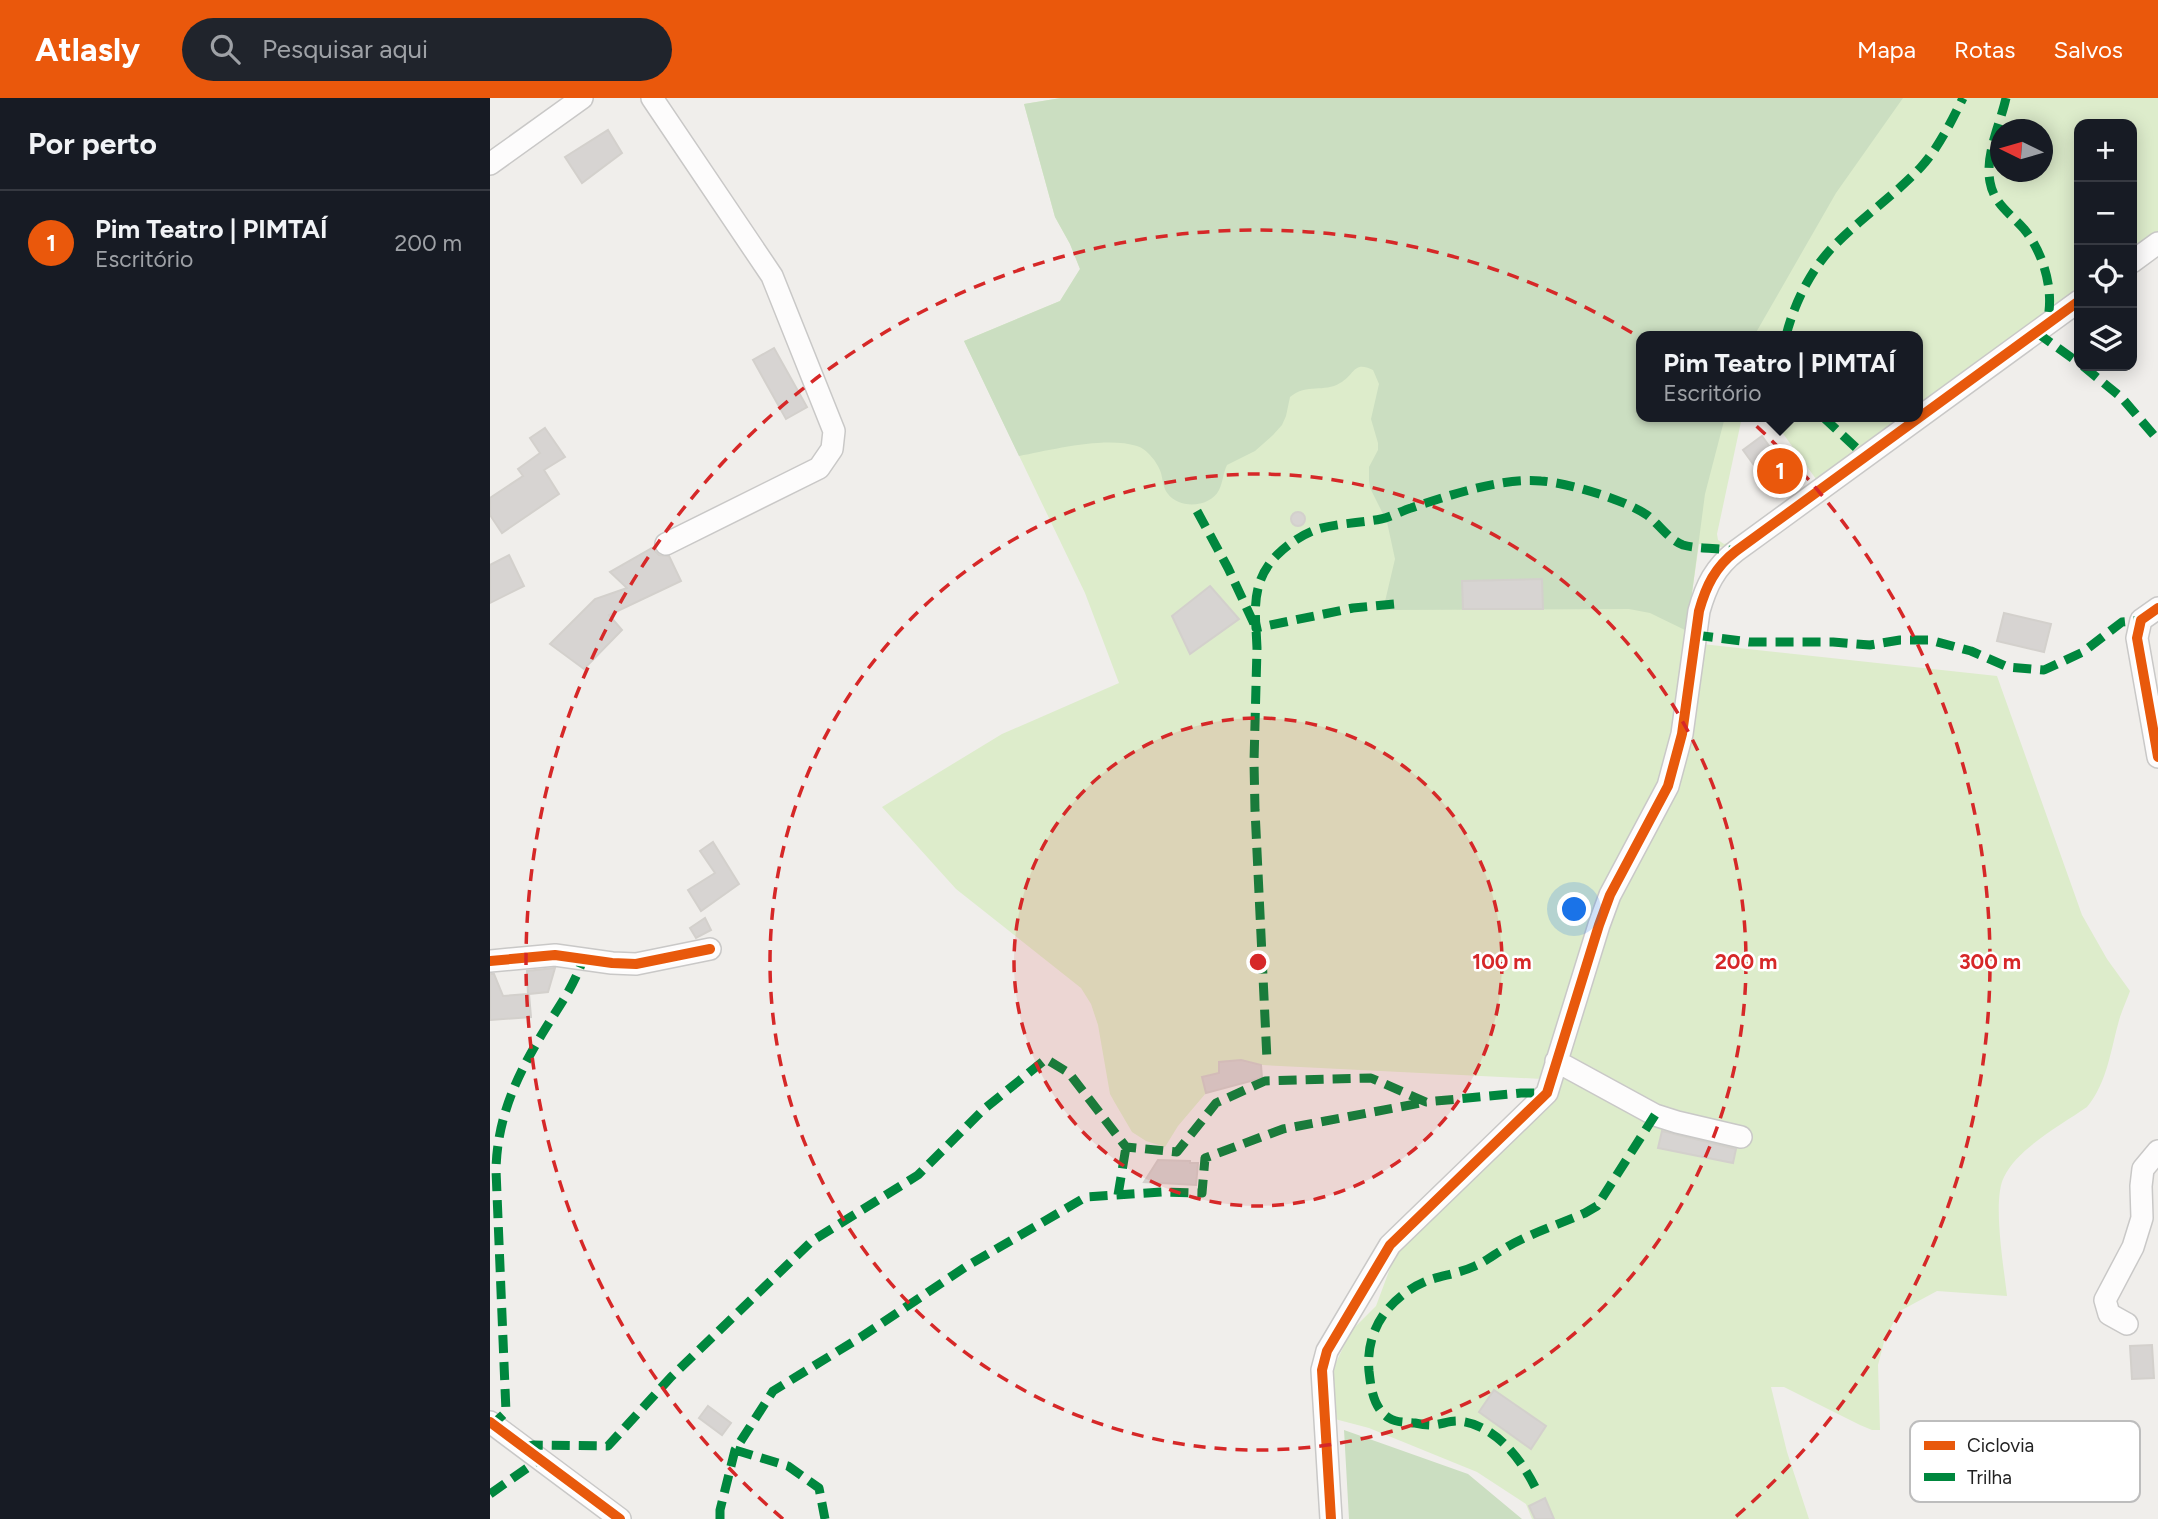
<!DOCTYPE html>
<html lang="pt">
<meta charset="utf-8">
<style>
body{margin:0;font-family:Figtree,sans-serif;background:#20242c;color:#f1f3f6}
.controls{position:absolute;right:21px;top:21px;display:grid;overflow:hidden;border-radius:14px;box-shadow:0 4px 18px #0003}
.controls button{width:63px;height:63px;display:grid;place-items:center;padding:0;border:0;border-bottom:2px solid #363941;background:#171b24;color:#f1f3f6;font:35px sans-serif}
.compass{position:absolute;left:1500px;top:21px;width:63px;height:63px;border-radius:50%;background:#171b24;box-shadow:0 4px 18px #0003;rotate:275deg}
.you{position:absolute;left:1085px;top:812px;width:24px;height:24px;margin:-18px;border:5px solid #fff;border-radius:50%;background:#1a73e8;box-shadow:0 0 0 10px #1a73e833}
.badge{display:grid;place-items:center;width:46px;height:46px;border-radius:50%;background:#ea580c;color:#fff;font-size:23px;font-weight:700}
.pin{position:absolute;translate:-50% -50%;border:4px solid #fff;box-shadow:0 2px 7px #0006}
.popup{position:absolute;left:1146px;top:233px;width:287px;height:91px;box-sizing:border-box;display:grid;place-content:center;border-radius:14px;background:#171b24;filter:drop-shadow(0 2px 5px #0005);font-size:23px;white-space:nowrap;color:#9ea1a6}
.popup b{font-size:26px;color:#f1f3f6}
.popup::after{content:'';position:absolute;left:50%;top:100%;margin-left:-14px;border:14px solid transparent;border-top-color:#171b24}
.list{margin:0;padding:0;list-style:none}
h2{display:flex;justify-content:space-between;align-items:center;height:91px;margin:0;padding:0 28px;font-size:30px}
h2 small{font-size:23px;font-weight:400;color:#9ea1a6}
.list li{display:grid;grid-template-columns:46px 1fr auto;gap:21px;align-items:center;box-sizing:border-box;height:105px;padding:0 28px;border-top:2px solid #363941}
.list b{display:block;font-size:26px;white-space:nowrap}
.list p{margin:0;font-size:23px;white-space:nowrap;color:#9ea1a6}
.list em{font-size:23px;font-style:normal;color:#9ea1a6}
.icon{flex:none;width:38px;height:38px;fill:none;stroke:currentColor;stroke-width:2;stroke-linecap:round;stroke-linejoin:round}
.map{position:relative;flex:none;width:1668px;height:1421px;overflow:hidden}
header{display:flex;align-items:center;gap:42px;box-sizing:border-box;height:98px;padding:0 35px;background:#ea580c;color:#fff}
header strong{font-size:33px}
nav{display:flex;gap:38px;margin-inline-start:auto;font-size:24px}
.search{width:490px;height:63px;background:#20242c;display:flex;align-items:center;gap:18px;box-sizing:border-box;padding:0 24px;border-radius:38px;color:#9ea1a6;font-size:26px}
main{display:flex}
aside{flex:1;background:#171b24}
.map>svg:first-child{display:block}
</style>
<header>
<strong>Atlasly</strong>
<div class="search"><svg class="icon" aria-label="search" viewBox="0 0 24 24"><circle cx="10" cy="10" r="6"/><path d="M15 15l6 6"/></svg>Pesquisar aqui</div>
<nav><a>Mapa</a><a>Rotas</a><a>Salvos</a></nav>
</header>
<main>
<aside>
<h2>Por perto<small></small></h2>
<ul class="list">
<li><span class="badge">1</span><div><b>Pim Teatro | PIMTAÍ</b><p>Escritório</p></div><em>200 m</em></li>
</ul>
</aside>
<div class="map">
<svg width="1668" height="1421" viewBox="0 0 1668 1421">
<rect width="100%" height="100%" fill="#f0eeeb"/>
<path fill="#ddeccb" fill-rule="evenodd" d="M571,0H1668V136L1642,156V26H1589V194L1428,312V238H1152V319H1252L1227,436L1228,442L1234,446L1243,443L1326,381L1281,319H1419L1239,450L1209,446L1185,614L1172,674L1139,740L1053,981L772,967V980L716,995L688,1028L675,1049L656,1043L642,1034L625,1005L620,996L608,927L601,906L591,890L466,791L392,709L512,636L629,585L595,495L474,243L570,203L590,171L580,146L565,119L534,6ZM1510,32H1552V74H1510Z
M1212,546L1507,578L1592,817L1617,861L1640,893C1637,901 1633,910 1630,919C1621,949 1618,984 1597,1009C1571,1027 1528,1050 1514,1079C1502,1102 1514,1170 1517,1198L1447,1193L1410,1213L1395,1240L1388,1267L1390,1332H1382L1370,1327L1294,1289H1281L1297,1354L1319,1421H1042L1036,1406L987,1374L879,1330L841,1320V1275L861,1233L886,1208L908,1149L1070,979H1076V962L1103,865L1146,760Z"/>
<path fill="#cbdec1" d="M571,0H1413L1346,95L1264,238H1152V319H1235L1215,396L1197,533L1160,515L1139,511L893,512L905,461L897,424L880,390L879,382V369L888,352V345L881,321L889,286L883,272C863,262 865,277 850,285C834,295 817,285 800,299L796,318L792,327L783,337L765,353L737,367C733,375 733,384 729,392C720,410 689,411 678,396C673,390 673,382 671,375C668,365 657,351 647,348C615,338 561,352 529,358L474,243L570,203L590,171L580,146L565,119L534,6Z
M854,1332L978,1376L1032,1421H859Z"/>
<path fill="#d7d4d2" stroke="#d3d0cc" stroke-width="2" d="M118,32L132,55L92,85L75,59Z
M284,250L317,309L296,321L263,262Z
M55,330L75,359L54,372L69,396L12,435L0,417V400L33,378L28,371L50,355L40,340Z
M1272,338L1293,367L1297,364L1310,382L1287,399L1253,352Z
M801 421a7 7 0 1 1 14 0a7 7 0 1 1-14 0Z
M162,450L169,457L179,458L191,483L119,517L132,532L94,571L60,546L105,501L137,490L120,474Z
M19,457L34,488L0,505V467Z
M1052,481L1053,511H973L972,483Z
M720,488L749,521L700,556L682,518Z
M1514,515L1561,526L1554,554L1507,543Z
M223,744L249,786L211,813L198,792L225,775L210,753Z
M215,820L221,832L206,840L200,830Z
M65,870L58,894L39,896L41,919L0,922V876H4L13,898L38,896L37,873Z
M751,962L771,967L772,980L716,995L712,979L729,975V964Z
M1172,1033L1246,1051L1243,1065L1168,1050Z
M668,1062L700,1063V1065H708L706,1087L654,1084Z
M1662,1247L1664,1280L1642,1281L1640,1248Z
M1004,1292L1056,1328L1041,1351L989,1314Z
M218,1308L241,1325L232,1337L209,1320Z
M1055,1400L1064,1421H1045L1039,1408Z"/>
<g fill="none" stroke-linecap="round" stroke-linejoin="round">
<defs>
<path id="minor" d="M162,0L282,178L344,333L342,351L329,370L176,446
M0,66L92,0
M1642,164L1668,145
M1668,510L1651,522L1647,540L1668,659
M0,863L65,857L122,865L146,866L220,851
M1066,963L1165,1017L1187,1024L1251,1039
M1637,1226L1619,1216L1615,1202L1643,1149L1652,1120L1651,1088L1653,1071L1668,1053
M0,1324L130,1421
M841,1421L832,1272L837,1253L900,1147L1057,995L1109,827L1120,797L1178,688L1192,636L1209,513C1216,488 1225,469 1246,453L1589,203"/>
</defs>
<use href="#minor" stroke="#c9c8c7" stroke-width="24"/>
<use href="#minor" stroke="#fdfcfc" stroke-width="21"/>
<path stroke="#00873e" stroke-width="9" stroke-dasharray="18 9" stroke-linecap="butt" d="M1516,0C1510,27 1495,56 1500,84C1504,106 1520,115 1534,131C1554,155 1566,197 1556,227
M1546,234L1589,265
M1296,238C1303,209 1319,175 1340,152C1368,122 1403,99 1431,69C1449,49 1461,24 1473,0
M1593,268L1632,300L1668,342
M1333,319L1376,359
M707,413L738,470L766,530L767,550L764,664L765,712L777,962
M904,506L863,510L766,530C764,502 766,478 787,457C798,446 813,436 828,431C849,425 870,425 891,421C901,419 911,413 921,410C957,398 1013,379 1051,383C1079,385 1133,401 1157,417C1169,426 1179,442 1193,447C1207,451 1231,450 1246,453
M1205,537L1259,544H1343L1380,547L1410,542H1440L1481,553L1518,569L1554,572L1593,554L1632,524L1651,522
M628,1097L636,1049
M0,1329L16,1314L6,1072C7,1021 26,979 52,936C67,911 84,889 93,861
M35,1349L43,1347L118,1348L181,1279L322,1143L428,1077L493,1012L556,961L579,975L636,1049L687,1054L726,1005L775,983L881,980L936,1004L1031,995H1057
M245,1352L298,1368L329,1390L335,1421
M1045,1389C1030,1359 1003,1325 967,1323C958,1323 950,1327 941,1327C936,1327 930,1326 925,1325C916,1324 907,1325 899,1320C883,1310 881,1290 879,1273C875,1230 901,1197 939,1182C954,1177 970,1175 985,1168C997,1163 1006,1155 1017,1149C1041,1135 1070,1126 1095,1115L1107,1108L1165,1017
M0,1396L50,1361
M230,1421V1412L245,1352L283,1293L371,1239L477,1168L596,1099L673,1094L712,1095L715,1060L793,1031L936,1004"/>
<defs>
<path id="cycleway" d="M1668,510L1651,522L1647,540L1668,659
M0,863L65,857L122,865L146,866L220,851
M0,1324L130,1421
M841,1421L832,1272L837,1253L900,1147L1057,995L1109,827L1120,797L1178,688L1192,636L1209,513C1216,488 1225,469 1246,453L1589,203"/>
</defs>
<use href="#cycleway" stroke="#fff" stroke-width="15"/>
<use href="#cycleway" stroke="#e8590c" stroke-width="10"/>
</g>
<circle cx="768" cy="864" r="244" fill="#d62828" fill-opacity=".12"/>
<g fill="none" stroke="#d62828" stroke-width="3.5" stroke-dasharray="12 9">
<circle cx="768" cy="864" r="244"/>
<circle cx="768" cy="864" r="488"/>
<path d="M293 1421A732 732 0 1 1 1243 1421"/>
</g>
<rect x="1420" y="1323" width="230" height="81" rx="10" fill="#fff" stroke="#bdbdbd" stroke-width="2"/>
<rect x="1434" y="1343" width="31" height="9" fill="#e8590c"/>
<rect x="1434" y="1375" width="31" height="8" fill="#00873e"/>
<g font-size="19" fill="#222">
<text x="1477" y="1354">Ciclovia</text>
<text x="1477" y="1386">Trilha</text>
</g>
<circle cx="768" cy="864" r="10" fill="#d62828" stroke="#fff" stroke-width="3.5"/>
<g font-size="21" text-anchor="middle" font-weight="bold" fill="#d62828" stroke="#fff" stroke-width="5" stroke-linejoin="round" paint-order="stroke">
<text x="1012" y="871">100 m</text>
<text x="1256" y="871">200 m</text>
<text x="1500" y="871">300 m</text>
</g>
</svg>
<div class="controls">
<button>+</button>
<button>−</button>
<button><svg class="icon" aria-label="locate" viewBox="0 0 24 24"><circle cx="12" cy="12" r="6"/><path d="M12 2v4M12 18v4M2 12h4M18 12h4"/></svg></button>
<button><svg class="icon" aria-label="layers" viewBox="0 0 24 24"><path d="M12 4l9 5-9 5-9-5zM3 14l9 5 9-5"/></svg></button>
</div>
<svg class="compass" viewBox="-18 -18 36 36"><path d="M0-13l5 13h-10z" fill="#e53935"/><path d="M0 13l5-13h-10z" fill="#9ea1a6"/></svg>
<div class="you"></div>
<div class="pin badge" style="left:1290px;top:373px">1</div>
<div class="popup"><b>Pim Teatro | PIMTAÍ</b>Escritório</div>
</div>
</main>
